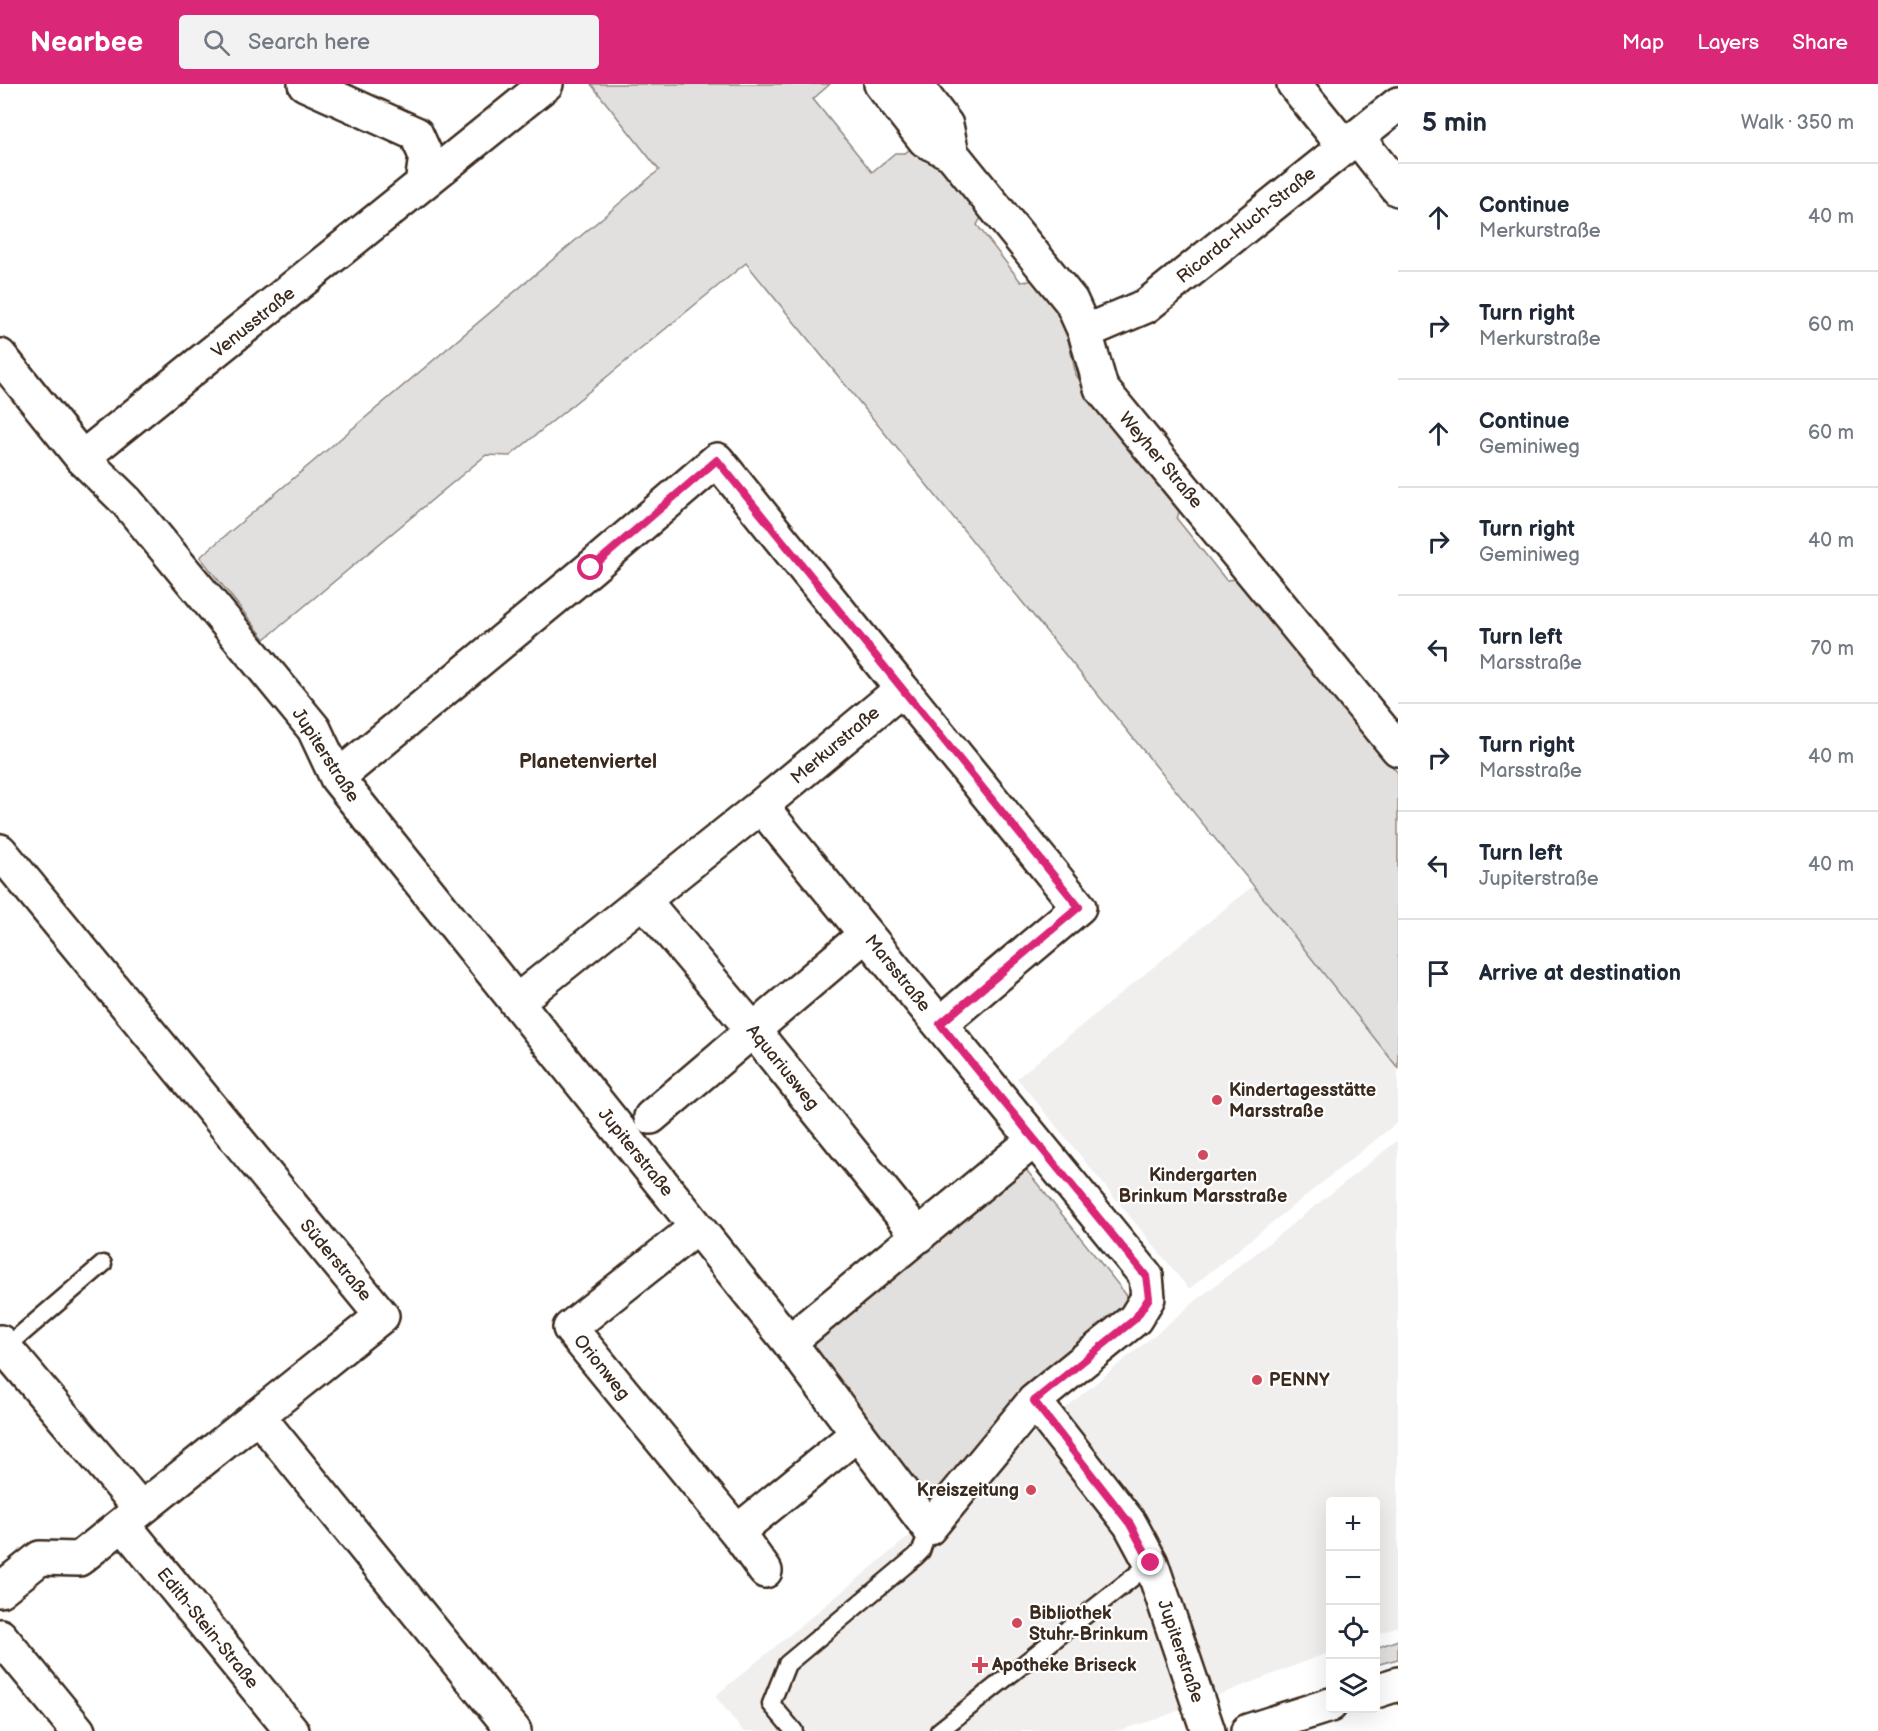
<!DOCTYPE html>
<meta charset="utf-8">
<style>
body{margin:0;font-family:"Balsamiq Sans",sans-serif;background:#f2f2f3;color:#1f2937}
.controls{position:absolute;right:18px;bottom:18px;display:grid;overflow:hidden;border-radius:6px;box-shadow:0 6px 24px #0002}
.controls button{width:54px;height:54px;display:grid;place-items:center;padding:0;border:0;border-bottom:2px solid #e0e1e3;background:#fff;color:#1f2937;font:30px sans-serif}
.stop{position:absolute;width:18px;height:18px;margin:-14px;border:4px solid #db2777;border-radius:50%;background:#fff}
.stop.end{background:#db2777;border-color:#fff;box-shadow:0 2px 6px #0008}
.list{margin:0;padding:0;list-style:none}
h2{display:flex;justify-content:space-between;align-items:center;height:78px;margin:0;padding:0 24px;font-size:26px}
h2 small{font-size:20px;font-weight:400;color:#747a83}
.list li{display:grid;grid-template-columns:39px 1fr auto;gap:18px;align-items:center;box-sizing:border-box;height:108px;padding:0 24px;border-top:2px solid #e0e1e3}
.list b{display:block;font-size:22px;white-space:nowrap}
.list p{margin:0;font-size:20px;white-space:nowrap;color:#747a83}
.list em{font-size:20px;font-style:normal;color:#747a83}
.icon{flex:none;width:33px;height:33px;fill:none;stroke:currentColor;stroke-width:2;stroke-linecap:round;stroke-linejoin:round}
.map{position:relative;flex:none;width:1398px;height:1647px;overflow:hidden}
header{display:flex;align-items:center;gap:36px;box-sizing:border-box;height:84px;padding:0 30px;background:#db2777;color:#fff}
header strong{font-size:28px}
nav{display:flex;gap:33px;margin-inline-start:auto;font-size:21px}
.search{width:420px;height:54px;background:#f2f2f3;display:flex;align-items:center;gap:15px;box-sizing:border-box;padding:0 21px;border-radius:6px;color:#747a83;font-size:22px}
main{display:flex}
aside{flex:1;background:#fff}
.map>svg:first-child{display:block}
</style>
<header>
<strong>Nearbee</strong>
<div class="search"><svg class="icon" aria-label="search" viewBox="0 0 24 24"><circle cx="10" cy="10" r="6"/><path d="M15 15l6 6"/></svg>Search here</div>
<nav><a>Map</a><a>Layers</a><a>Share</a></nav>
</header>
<main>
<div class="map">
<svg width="1398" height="1647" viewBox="0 0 1398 1647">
<rect width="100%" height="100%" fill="#fff"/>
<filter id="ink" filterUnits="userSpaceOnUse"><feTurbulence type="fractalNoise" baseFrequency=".0167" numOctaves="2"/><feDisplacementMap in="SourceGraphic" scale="12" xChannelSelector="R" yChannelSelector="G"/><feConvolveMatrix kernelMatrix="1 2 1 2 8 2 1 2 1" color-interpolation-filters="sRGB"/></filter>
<g filter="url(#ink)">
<path fill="#f1efee" d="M1254,801L1398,985V1038L1189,1205L1017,994Z
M1398,1056V1542L1376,1551V1418H1330V1568L1157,1635L1117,1647H743L715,1612L1197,1216Z"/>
<path fill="#e2e0de" stroke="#8e857e" stroke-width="1.5" d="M591,0H830L813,15L872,88L895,69H905L917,60L963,106L983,130L977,141L1021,198L1037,196L1056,221L1067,251L1076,291L1102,327L1181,421L1177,435L1226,496L1241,495L1398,689V984L1283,838L746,179L510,372L486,371L265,555L200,473L659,86Z
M1024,1083L1136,1223L931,1429L807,1264Z
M1398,1556V1575L1376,1581V1564Z"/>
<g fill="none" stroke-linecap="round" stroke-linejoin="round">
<defs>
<path id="service" d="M5,1264L103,1180
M794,1647L771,1620L787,1580L915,1473L921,1467L929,1444
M939,1647L1151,1479"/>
<path id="minor" d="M881,0L925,56L952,70L1071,217L1085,248L1101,304L1398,665
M915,0L946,41L952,70
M1294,0L1344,62
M1357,53L1398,105
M422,100L546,0
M1085,248L1146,222L1398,20
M0,272L82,374L127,418L314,645L337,694L789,1258L929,1444L1034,1317L1135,1235L1148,1214L1146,1192L761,722
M82,374L422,100L426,72L416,50L305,0
M902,605L1079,823L940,940
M337,694L591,484L717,376L902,605L761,722L516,918
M0,767L382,1232L79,1475L40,1474L0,1506
M644,817L752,945L919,1152
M651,1033L866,850
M697,1143L570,1244L737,1448L765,1487
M0,1258L141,1425
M789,1258L1034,1056
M1034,1317L1130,1440L1151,1479L1208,1647
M258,1332L514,1647
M123,1440L292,1647
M737,1448L858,1349
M0,1552L78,1647"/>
<path id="tertiary" d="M1376,1607L1398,1600
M1248,1647L1330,1621"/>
</defs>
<use href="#service" stroke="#3b2a1e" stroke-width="21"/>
<use href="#minor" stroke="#3b2a1e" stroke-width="38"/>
<use href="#tertiary" stroke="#3b2a1e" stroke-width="38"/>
<use href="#service" stroke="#fff" stroke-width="16"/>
<use href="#minor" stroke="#fff" stroke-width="33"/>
<use href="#tertiary" stroke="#fff" stroke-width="33"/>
</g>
</g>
<g fill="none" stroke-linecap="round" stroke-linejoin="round" filter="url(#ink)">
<path stroke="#db2777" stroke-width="8" d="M591,484L717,376L1079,823L940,940L1146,1192L1149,1214L1135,1235L1034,1317L1130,1440L1151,1479"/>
</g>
<g fill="#d1495b" stroke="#fff" stroke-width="2">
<circle cx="1217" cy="1016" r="6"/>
<circle cx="1203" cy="1071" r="6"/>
<circle cx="1257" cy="1296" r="6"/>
<circle cx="1031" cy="1406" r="6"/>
<circle cx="1017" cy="1539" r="6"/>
<path d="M977 1572h6v6h6v6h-6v6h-6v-6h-6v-6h6z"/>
</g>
<g text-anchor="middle" stroke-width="4.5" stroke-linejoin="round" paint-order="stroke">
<g font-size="18" fill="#3b2a1e" stroke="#fff">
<text transform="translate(1246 141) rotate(-39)" y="6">Ricarda-Huch-Straße</text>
<text transform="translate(253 238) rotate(-39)" y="6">Venusstraße</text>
<text transform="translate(1161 376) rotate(50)" y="6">Weyher Straße</text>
<text transform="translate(835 661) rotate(-40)" y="6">Merkurstraße</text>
<text transform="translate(326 671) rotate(57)" y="6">Jupiterstraße</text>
<text transform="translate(898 889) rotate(51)" y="6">Marsstraße</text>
<text transform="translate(783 983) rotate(51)" y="6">Aquariusweg</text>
<text transform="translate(636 1068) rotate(51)" y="6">Jupiterstraße</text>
<text transform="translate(336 1176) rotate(50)" y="6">Süderstraße</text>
<text transform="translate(602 1283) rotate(51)" y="6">Orionweg</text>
<text transform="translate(208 1544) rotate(51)" y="6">Edith-Stein-Straße</text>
<text transform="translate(1181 1567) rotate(71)" y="6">Jupiterstraße</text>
</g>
<g font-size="18" font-weight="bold" fill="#3b2a1e" stroke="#fff" text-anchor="start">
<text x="1229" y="1012">Kindertagesstätte<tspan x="1229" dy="21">Marsstraße</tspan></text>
<text x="1203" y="1097" text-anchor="middle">Kindergarten<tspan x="1203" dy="21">Brinkum Marsstraße</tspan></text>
<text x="1269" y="1302">PENNY</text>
<text x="1019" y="1412" text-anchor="end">Kreiszeitung</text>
<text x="1029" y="1535">Bibliothek<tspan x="1029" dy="21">Stuhr-Brinkum</tspan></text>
<text x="992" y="1587">Apotheke Briseck</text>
</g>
<g font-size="20" font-weight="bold" fill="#3b2a1e" stroke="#fff">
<text x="588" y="684">Planetenviertel</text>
</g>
</g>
</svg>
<div class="controls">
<button>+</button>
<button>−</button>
<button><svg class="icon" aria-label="locate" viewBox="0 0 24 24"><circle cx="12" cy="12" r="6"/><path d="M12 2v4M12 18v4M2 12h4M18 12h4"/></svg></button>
<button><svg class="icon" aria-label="layers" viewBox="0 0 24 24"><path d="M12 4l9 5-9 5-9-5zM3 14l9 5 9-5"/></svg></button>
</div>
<div class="stop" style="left:591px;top:484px"></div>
<div class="stop end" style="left:1151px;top:1479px"></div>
</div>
<aside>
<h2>5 min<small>Walk · 350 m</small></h2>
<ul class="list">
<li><svg class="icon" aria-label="ahead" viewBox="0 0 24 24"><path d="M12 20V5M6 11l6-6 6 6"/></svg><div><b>Continue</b><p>Merkurstraße</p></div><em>40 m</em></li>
<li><svg class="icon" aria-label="right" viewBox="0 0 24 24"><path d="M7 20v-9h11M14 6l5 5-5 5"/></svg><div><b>Turn right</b><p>Merkurstraße</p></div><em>60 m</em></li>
<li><svg class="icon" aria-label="ahead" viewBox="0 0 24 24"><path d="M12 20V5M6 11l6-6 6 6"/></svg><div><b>Continue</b><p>Geminiweg</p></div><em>60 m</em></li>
<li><svg class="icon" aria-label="right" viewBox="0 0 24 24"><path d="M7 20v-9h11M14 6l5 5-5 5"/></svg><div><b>Turn right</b><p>Geminiweg</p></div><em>40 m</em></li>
<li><svg class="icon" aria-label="left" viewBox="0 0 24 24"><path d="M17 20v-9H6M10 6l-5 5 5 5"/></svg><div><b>Turn left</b><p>Marsstraße</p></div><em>70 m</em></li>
<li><svg class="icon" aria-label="right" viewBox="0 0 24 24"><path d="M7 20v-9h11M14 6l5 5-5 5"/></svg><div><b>Turn right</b><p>Marsstraße</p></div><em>40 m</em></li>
<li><svg class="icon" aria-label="left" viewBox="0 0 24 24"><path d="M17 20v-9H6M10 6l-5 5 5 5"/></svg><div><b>Turn left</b><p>Jupiterstraße</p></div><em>40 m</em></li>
<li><svg class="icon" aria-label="arrive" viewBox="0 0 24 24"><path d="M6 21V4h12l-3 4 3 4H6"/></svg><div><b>Arrive at destination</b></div></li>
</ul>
</aside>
</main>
